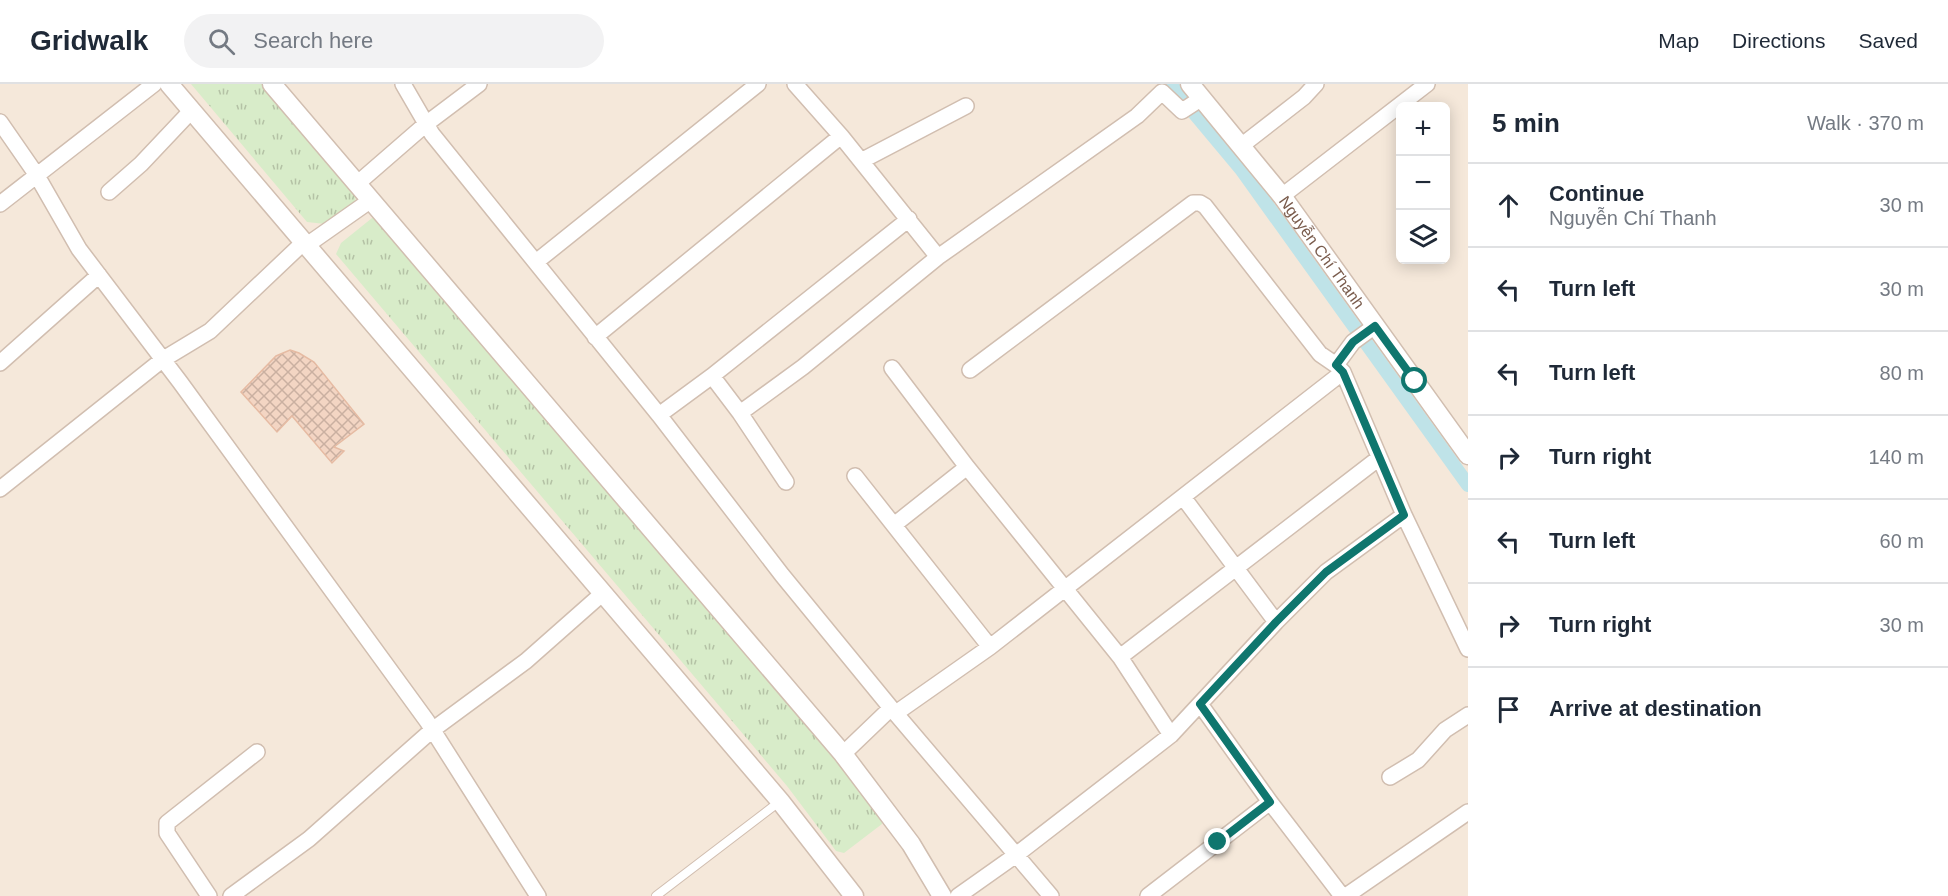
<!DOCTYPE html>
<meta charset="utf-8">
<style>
body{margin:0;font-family:Arial,sans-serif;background:#f2f2f3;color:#1f2937}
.controls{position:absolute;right:18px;top:18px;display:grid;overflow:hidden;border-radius:9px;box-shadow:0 3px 15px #0003}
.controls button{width:54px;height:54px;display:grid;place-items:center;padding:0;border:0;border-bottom:2px solid #e0e1e3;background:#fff;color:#1f2937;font:30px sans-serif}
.stop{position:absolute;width:18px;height:18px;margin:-14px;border:4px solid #0f766e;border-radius:50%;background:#fff}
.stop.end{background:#0f766e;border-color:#fff;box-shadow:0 2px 6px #0008}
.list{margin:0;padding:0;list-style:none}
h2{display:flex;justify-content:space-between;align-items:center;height:78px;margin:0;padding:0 24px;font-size:26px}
h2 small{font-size:20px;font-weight:400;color:#747a83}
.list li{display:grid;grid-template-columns:39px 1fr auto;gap:18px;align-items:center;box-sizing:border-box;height:84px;padding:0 24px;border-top:2px solid #e0e1e3}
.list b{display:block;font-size:22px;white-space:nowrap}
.list p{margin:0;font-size:20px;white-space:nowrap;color:#747a83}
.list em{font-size:20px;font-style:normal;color:#747a83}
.icon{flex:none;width:33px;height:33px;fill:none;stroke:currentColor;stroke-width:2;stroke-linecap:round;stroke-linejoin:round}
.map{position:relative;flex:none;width:1468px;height:812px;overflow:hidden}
header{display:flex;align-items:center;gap:36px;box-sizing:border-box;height:84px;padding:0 30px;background:#fff;border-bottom:2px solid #e0e1e3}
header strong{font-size:28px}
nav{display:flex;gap:33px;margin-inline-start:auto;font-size:21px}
.search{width:420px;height:54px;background:#f2f2f3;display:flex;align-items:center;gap:15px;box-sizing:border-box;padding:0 21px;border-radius:33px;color:#747a83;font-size:22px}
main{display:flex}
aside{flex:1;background:#fff}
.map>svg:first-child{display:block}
</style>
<header>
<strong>Gridwalk</strong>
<div class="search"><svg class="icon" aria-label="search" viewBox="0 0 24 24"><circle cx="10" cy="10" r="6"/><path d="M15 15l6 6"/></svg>Search here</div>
<nav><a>Map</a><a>Directions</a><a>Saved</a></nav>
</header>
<main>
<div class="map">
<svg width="1468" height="812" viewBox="0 0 1468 812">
<defs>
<pattern id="grass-tufts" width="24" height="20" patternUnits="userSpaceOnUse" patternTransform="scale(1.5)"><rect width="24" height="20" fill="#d8ecc9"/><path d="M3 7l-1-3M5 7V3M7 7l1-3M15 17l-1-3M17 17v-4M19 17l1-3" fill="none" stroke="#b4c2a5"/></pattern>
<pattern id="building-cross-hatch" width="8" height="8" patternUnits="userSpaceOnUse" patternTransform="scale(1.5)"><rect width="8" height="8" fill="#f3d5c3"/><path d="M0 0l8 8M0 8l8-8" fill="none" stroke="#cab0a1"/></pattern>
</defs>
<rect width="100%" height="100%" fill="#fdf6ec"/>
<path fill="#f5e8da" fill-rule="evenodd" d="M0,0H1468V812H0ZM1400,22H1446V176H1400Z"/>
<path fill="url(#grass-tufts)" d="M191,0H267L357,105L355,118L325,140L307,138Z
M377,130L834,667L883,734L882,740L844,769L836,767L787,702L336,170L341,159Z"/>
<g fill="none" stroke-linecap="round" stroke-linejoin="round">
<path stroke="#bfe3e8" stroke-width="14" d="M1170,0L1241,85L1468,401"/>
</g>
<path fill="url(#building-cross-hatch)" stroke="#e6bba3" stroke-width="1.5" d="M290,266L299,269L314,278L364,340L334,363L344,367L332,379L292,332L277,348L241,308L276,272Z"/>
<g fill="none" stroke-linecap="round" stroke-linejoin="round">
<defs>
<path id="service" d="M656,812L779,718"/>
<path id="minor" d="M403,0L432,50L659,331L782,491L891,624L1051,812
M795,0L841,52L938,173
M0,38L36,90L79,165L180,298L427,637L538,812
M1241,62L1304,13L1316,0
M861,77L966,22
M358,99L426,40L479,0
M109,108L141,80L192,26
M1282,112L1427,0
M0,120L154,0
M307,161L371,116
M536,178L758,0
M1375,242L1353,258L1336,281L1343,288L1404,431L1468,565
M595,253L841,52
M0,279L99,191
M892,284L967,383L1120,573L1171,651
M970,286L1193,119H1200L1205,122L1320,270L1336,281
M712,292L740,329L786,398
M740,329L803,283L938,173L1137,32L1162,8L1182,27L1202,14
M659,331L712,292L909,135
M855,392L990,563
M0,405L162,276L210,247L304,158
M1183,413L1276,538
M894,441L967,383
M1120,573L1379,374
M1200,620L1270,718L1342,812
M896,629L990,563L1343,288
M843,670L891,624
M1390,693L1418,676L1445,646L1468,631
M209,812L167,749V739L257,668
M231,812L309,755L431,647L526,577L603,509
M958,812L1016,771L1171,651L1276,538L1326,488L1404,431
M1148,812L1270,718
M1346,812L1468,728"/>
<g id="tertiary">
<path d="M169,0L780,717L854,812"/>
<path d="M272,0L843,670L911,760L942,812"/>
<path id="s1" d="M1190,0L1282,112L1468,371"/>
</g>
</defs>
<use href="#service" stroke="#d1beb0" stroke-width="10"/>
<use href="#minor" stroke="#d1beb0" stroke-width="18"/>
<use href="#tertiary" stroke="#d1beb0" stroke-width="21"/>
<use href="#service" stroke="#fff" stroke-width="8"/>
<use href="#minor" stroke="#fff" stroke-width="15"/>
<use href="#tertiary" stroke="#fff" stroke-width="18"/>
</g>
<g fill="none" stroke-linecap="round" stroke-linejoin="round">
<path stroke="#0f766e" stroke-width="8" d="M1218,758L1270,718L1200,620L1276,538L1326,488L1404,431L1343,288L1336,281L1353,258L1375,242L1415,297"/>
</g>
<g text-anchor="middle" stroke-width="4.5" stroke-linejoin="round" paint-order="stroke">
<g font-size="16" fill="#7a5c4d" stroke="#fffaf3">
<text dy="6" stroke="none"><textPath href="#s1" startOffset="214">Nguyễn Chí Thanh</textPath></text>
</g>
</g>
</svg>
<div class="controls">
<button>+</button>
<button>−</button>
<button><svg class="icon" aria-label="layers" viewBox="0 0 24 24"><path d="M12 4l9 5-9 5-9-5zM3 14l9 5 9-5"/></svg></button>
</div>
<div class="stop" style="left:1415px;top:297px"></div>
<div class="stop end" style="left:1218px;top:758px"></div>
</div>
<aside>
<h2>5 min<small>Walk · 370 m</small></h2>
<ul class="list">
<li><svg class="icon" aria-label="ahead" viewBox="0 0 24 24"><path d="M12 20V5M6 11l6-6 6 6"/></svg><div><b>Continue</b><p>Nguyễn Chí Thanh</p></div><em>30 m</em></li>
<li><svg class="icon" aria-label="left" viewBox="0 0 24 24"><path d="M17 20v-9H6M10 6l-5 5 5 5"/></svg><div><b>Turn left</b></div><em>30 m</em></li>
<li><svg class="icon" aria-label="left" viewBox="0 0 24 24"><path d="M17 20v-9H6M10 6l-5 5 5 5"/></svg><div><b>Turn left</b></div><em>80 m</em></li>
<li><svg class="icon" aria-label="right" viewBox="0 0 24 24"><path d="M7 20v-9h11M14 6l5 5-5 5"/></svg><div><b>Turn right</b></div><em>140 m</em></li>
<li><svg class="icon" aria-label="left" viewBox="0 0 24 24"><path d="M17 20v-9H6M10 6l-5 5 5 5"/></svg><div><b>Turn left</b></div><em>60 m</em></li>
<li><svg class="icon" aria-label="right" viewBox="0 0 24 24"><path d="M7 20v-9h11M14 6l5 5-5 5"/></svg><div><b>Turn right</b></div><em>30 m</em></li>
<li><svg class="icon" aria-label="arrive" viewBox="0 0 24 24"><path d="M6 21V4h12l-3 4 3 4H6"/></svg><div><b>Arrive at destination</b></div></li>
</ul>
</aside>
</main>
